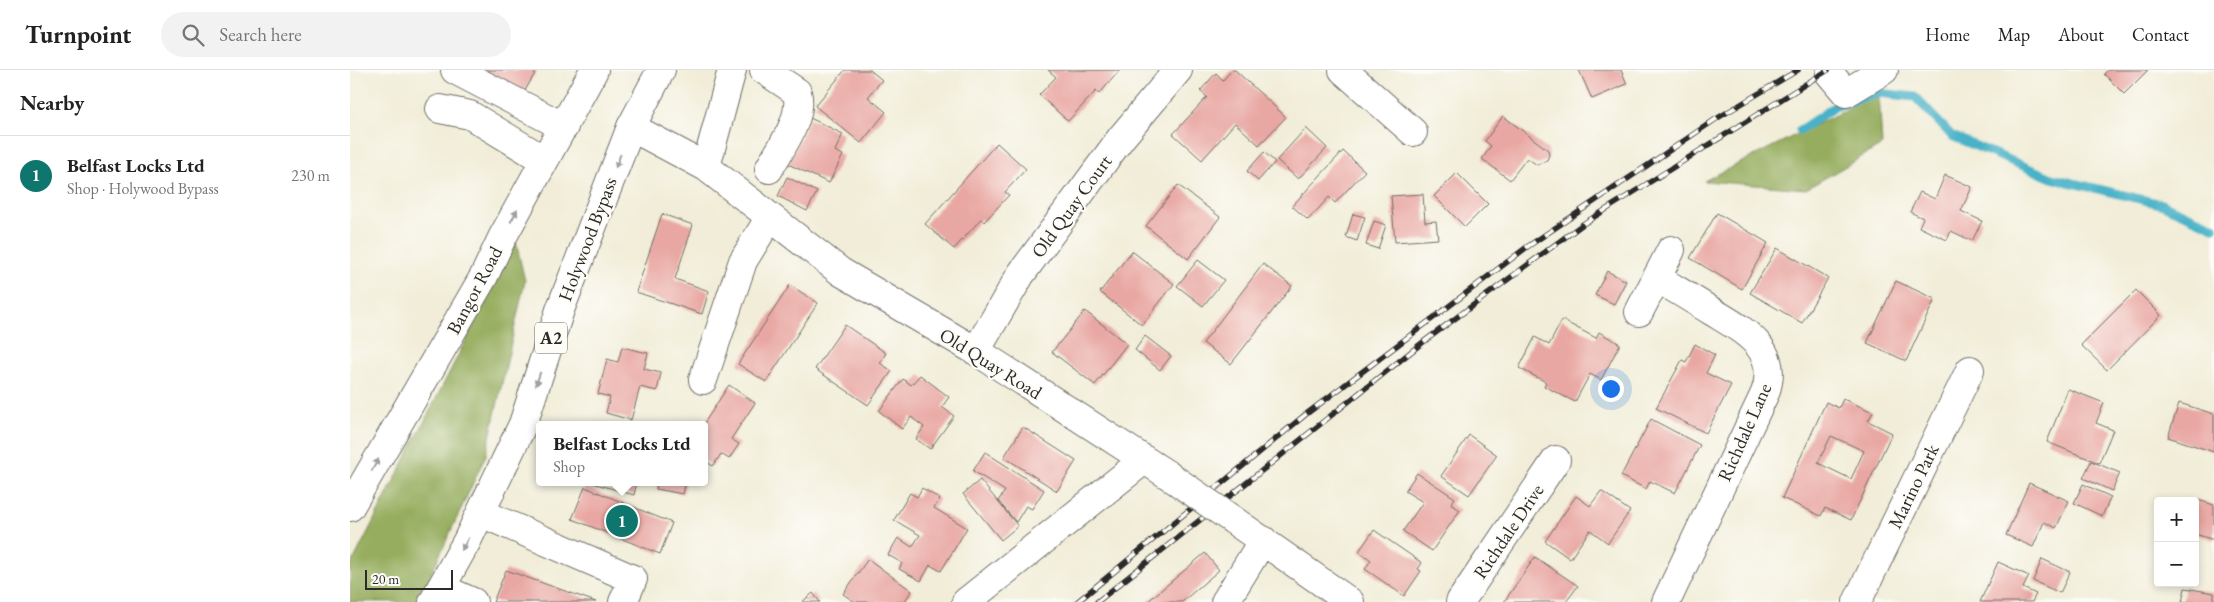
<!DOCTYPE html>
<meta charset="utf-8">
<style>
body{margin:0;font-family:"EB Garamond",serif;background:#f2f2f2;color:#222}
.controls{position:absolute;right:15px;bottom:15px;display:grid;overflow:hidden;border-radius:5px;box-shadow:0 2px 8px #0003}
.controls button{width:45px;height:45px;display:grid;place-items:center;padding:0;border:0;border-bottom:1px solid #e0e0e0;background:#fff;color:#222;font:25px sans-serif}
.scale{position:absolute;left:15px;bottom:12px;width:88px;box-sizing:border-box;padding-left:5px;border:2px solid #2b2b2b;border-top:0;font-size:14px;line-height:18px;white-space:nowrap;color:#2b2b2b;-webkit-text-stroke:4px #fdfcf7;paint-order:stroke}
.you{position:absolute;left:1260px;top:318px;width:18px;height:18px;margin:-12px;border:4px solid #fff;border-radius:50%;background:#1a73e8;box-shadow:0 0 0 8px #1a73e833}
.badge{display:grid;place-items:center;width:32px;height:32px;border-radius:50%;background:#0f766e;color:#fff;font-size:16px;font-weight:700}
.pin{position:absolute;translate:-50% -50%;border:2px solid #fff;box-shadow:0 1px 5px #0006}
.popup{position:absolute;left:186px;top:351px;width:172px;height:65px;box-sizing:border-box;display:grid;place-content:center;border-radius:5px;background:#fff;filter:drop-shadow(0 1px 4px #0005);font-size:16px;white-space:nowrap;color:#767676}
.popup b{font-size:19px;color:#222}
.popup::after{content:'';position:absolute;left:50%;top:100%;margin-left:-10px;border:10px solid transparent;border-top-color:#fff}
.list{margin:0;padding:0;list-style:none}
h2{display:flex;justify-content:space-between;align-items:center;height:65px;margin:0;padding:0 20px;font-size:21px}
h2 small{font-size:16px;font-weight:400;color:#767676}
.list li{display:grid;grid-template-columns:32px 1fr auto;gap:15px;align-items:center;box-sizing:border-box;height:80px;padding:0 20px;border-top:1px solid #e0e0e0}
.list b{display:block;font-size:19px;white-space:nowrap}
.list p{margin:0;font-size:16px;white-space:nowrap;color:#767676}
.list em{font-size:16px;font-style:normal;color:#767676}
.icon{flex:none;width:28px;height:28px;fill:none;stroke:currentColor;stroke-width:2;stroke-linecap:round;stroke-linejoin:round}
.map{position:relative;flex:none;width:1864px;height:532px;overflow:hidden}
header{display:flex;align-items:center;gap:30px;box-sizing:border-box;height:70px;padding:0 25px;background:#fff;border-bottom:1px solid #e0e0e0}
header strong{font-size:24px}
nav{display:flex;gap:28px;margin-inline-start:auto;font-size:18px}
.search{width:350px;height:45px;background:#f2f2f2;display:flex;align-items:center;gap:12px;box-sizing:border-box;padding:0 18px;border-radius:28px;color:#767676;font-size:19px}
main{display:flex}
aside{flex:1;background:#fff}
.map>svg:first-child{display:block}
</style>
<header>
<strong>Turnpoint</strong>
<div class="search"><svg class="icon" aria-label="search" viewBox="0 0 24 24"><circle cx="10" cy="10" r="6"/><path d="M15 15l6 6"/></svg>Search here</div>
<nav><a>Home</a><a>Map</a><a>About</a><a>Contact</a></nav>
</header>
<main>
<aside>
<h2>Nearby<small></small></h2>
<ul class="list">
<li><span class="badge">1</span><div><b>Belfast Locks Ltd</b><p>Shop · Holywood Bypass</p></div><em>230 m</em></li>
</ul>
</aside>
<div class="map">
<svg width="1864" height="532" viewBox="0 0 1864 532">
<rect width="100%" height="100%" fill="#fdfcf7"/>
<filter id="ink" filterUnits="userSpaceOnUse"><feTurbulence type="fractalNoise" baseFrequency=".02" numOctaves="2"/><feDisplacementMap in="SourceGraphic" scale="10" xChannelSelector="R" yChannelSelector="G"/><feConvolveMatrix kernelMatrix="1 2 1 2 8 2 1 2 1" color-interpolation-filters="sRGB"/></filter>
<filter id="wash" filterUnits="userSpaceOnUse"><feTurbulence type="fractalNoise" baseFrequency=".0096" numOctaves="4" result="noise"/><feDisplacementMap in="SourceGraphic" scale="20" xChannelSelector="R" yChannelSelector="G"/><feGaussianBlur stdDeviation="1.12" result="paint"/><feColorMatrix in="noise" values="0 0 0 0 0 0 0 0 0 0 0 0 0 0 0 0 0 1.4 0 .05"/><feComposite in="paint" operator="in"/></filter>
<g filter="url(#wash)">
<rect width="100%" height="100%" fill="#f1edd8"/>
<path fill="#96ad5f" stroke="#606c45" d="M1529,23L1532,75L1456,119L1354,111Z
M166,172L175,211L136,385L68,532H0V497Z"/>
<g fill="none" stroke-linecap="round" stroke-linejoin="round">
<path stroke="#4ab2c8" stroke-width="9" d="M1450,60L1484,37L1529,23L1565,27L1602,66L1702,108L1811,134L1864,157"/>
</g>
<g id="blocks">
<path fill="#e9a7a3" fill-rule="evenodd" d="M130,0H187L173,24Z
M495,0H520L532,10L518,27L536,42L511,73L465,36Z
M698,0H770L749,24L746,21L718,51L689,25L706,7Z
M882,0H885L936,47L909,75L885,53L852,90L823,64L857,27L850,21L866,3L873,10Z
M1229,0H1271L1277,14L1242,29Z
M1758,0H1798L1774,24L1754,4Z
M1153,46L1198,80L1199,85L1197,90L1187,95L1177,88L1160,110L1132,89L1141,76L1135,71Z
M460,48L493,64L485,81L493,85L479,113L438,94Z
M956,58L977,78L948,109L927,90Z
M647,73L676,99L655,122L659,125L634,152L631,149L604,179L575,154Z
M993,81L1015,101L985,133L979,127L958,150L942,136Z
M914,82L925,92L908,111L897,101Z
M1107,103L1138,134L1115,157L1084,126Z
M1595,105L1622,117L1611,141L1632,151L1622,171L1601,161L1597,170L1569,157L1573,148L1560,142L1570,122L1585,129Z
M437,107L467,122L457,141L428,126Z
M828,115L870,147L838,189L796,156Z
M1073,124L1075,152L1086,151L1088,169L1045,172L1041,126Z
M1367,143L1418,173L1392,219L1340,188Z
M312,144L343,155L325,209L359,221L352,244L286,222Z
M1003,144L1015,147L1007,171L996,167Z
M1024,151L1036,155L1028,179L1016,175Z
M1427,178L1478,208L1452,253L1400,223Z
M782,181L824,214L792,255L750,222Z
M848,190L874,210L853,236L827,216Z
M913,194L942,216L881,294L853,273Z
M1257,201L1276,211L1264,234L1245,225Z
M1546,211L1585,229L1556,291L1517,273Z
M440,215L468,233L416,312L388,294Z
M1786,220L1811,245L1757,300L1731,275Z
M735,241L777,274L745,315L702,282Z
M1212,250L1246,268L1249,262L1270,274L1251,310L1240,304L1225,332L1194,316L1196,312L1169,298L1185,267L1199,275Z
M495,255L536,283L530,293L542,301L518,335L465,299Z
M795,266L821,286L810,300L785,280Z
M1345,274L1365,285L1356,303L1381,315L1356,363L1306,338L1332,290L1336,292Z
M272,277L298,283L294,299L311,303L307,321L290,317L281,350L256,343L260,327L248,324L257,289L268,292Z
M570,305L599,327L592,337L604,346L580,379L566,369L574,357L561,347L552,359L529,341L553,309L561,315Z
M379,315L405,333L381,369L389,374L379,389L371,384L363,396L354,390V355H353Z
M1718,319L1754,333L1746,353L1763,360L1749,393L1697,372Z
M1493,329L1523,342L1518,351L1542,363L1501,450L1475,438L1471,446L1432,428L1476,332L1489,338ZM1481,366L1514,381L1501,409L1468,393Z
M1829,333L1864,344V382L1818,367Z
M1301,349L1350,375L1325,423L1300,411L1296,419L1271,406Z
M673,357L726,391L707,421L654,387Z
M1119,365L1147,385L1119,425L1091,406Z
M635,382L694,420L682,439L676,436L666,452L648,431L655,421L623,401Z
M1741,391L1770,403L1762,421L1733,408Z
M1067,403L1105,428L1101,434L1110,440L1082,481L1053,461L1073,432L1055,421Z
M630,410L668,456L651,470L613,424Z
M239,412H287L284,425Z
M308,412H336L333,424L306,419Z
M1679,413L1719,431L1706,458L1694,452L1683,477L1656,465Z
M1733,414L1761,427L1752,446L1724,433Z
M235,417L322,453L310,484L222,449Z
M572,418L590,429L584,438L617,458L591,501L580,495L571,511L549,499L552,493L538,485L548,468L562,477L570,465L544,450L560,423L567,427Z
M1251,421L1280,441L1258,473L1240,460L1220,489L1195,471L1226,426L1240,436Z
M1845,429L1864,435V470L1845,464Z
M1024,460L1072,493L1068,499L1071,501L1054,526L1015,499L1021,490L1009,481Z
M855,483L869,500L832,532H797Z
M1185,487L1228,516L1216,532H1154Z
M518,489L562,521L554,532H505L493,524Z
M1692,489L1720,502L1710,523L1683,511Z
M1648,492L1679,506L1673,518L1686,524L1682,532H1630Z
M156,500L246,532H143Z
M1835,518L1864,523V532H1832Z
M463,523L470,532H452Z"/>
</g>
</g>
<g filter="url(#ink)">
<use href="#blocks" fill-opacity="0" stroke="#706f68" stroke-width="1"/>
<g fill="none" stroke-linecap="round" stroke-linejoin="round">
<defs>
<path id="minor" d="M105,0L214,57
M414,0L447,22C454,48 431,77 419,99
M993,0L1063,62
M1480,4L1496,23L1534,0
M90,39L120,45L194,90
M281,57L356,97L491,202L626,281L818,405
M356,97L382,0
M1307,208C1325,219 1344,230 1363,242C1394,261 1431,279 1415,323L1316,532
M1289,242L1321,180
M626,281L671,204L771,68L828,0
M353,310L393,191L420,147
M131,443L283,509L273,532
M883,450L1000,532
M91,518L123,532
M616,532L794,390
M875,532L913,470
M1110,532L1206,390
M1507,532L1620,300"/>
<path id="highway" d="M0,437L134,206L152,168L244,0
M83,532L117,471L173,354L210,240L281,57L311,0"/>
</defs>
<use href="#minor" stroke="#706f68" stroke-width="30"/>
<use href="#highway" stroke="#706f68" stroke-width="30"/>
<use href="#minor" stroke="#fff" stroke-width="28"/>
<use href="#highway" stroke="#fff" stroke-width="28"/>
<defs>
<path id="rail" d="M727,532L955,345L1177,177L1366,49L1448,0
M747,532L1072,273L1233,154L1478,0"/>
</defs>
<use href="#rail" stroke="#2b2b2b" stroke-width="5.5"/>
<use href="#rail" stroke="#fdfcf7" stroke-width="4" stroke-dasharray="11" stroke-linecap="butt"/>
<defs>
<path id="minor-bridge" d="M818,405L883,450"/>
</defs>
<use href="#minor-bridge" stroke="#706f68" stroke-width="30" stroke-linecap="butt"/>
<use href="#minor-bridge" stroke="#fff" stroke-width="28"/>
</g>
<defs><path id="oneway-solid" d="M-6-.8H1V-3.2L6.5 0L1 3.2V.8H-6Z" transform="scale(1.25)"/></defs>
<g fill="#a0a0a0">
<use href="#oneway-solid" transform="translate(268 91) rotate(111)"/>
<use href="#oneway-solid" transform="translate(164 146) rotate(-61)"/>
<use href="#oneway-solid" transform="translate(188 309) rotate(108)"/>
<use href="#oneway-solid" transform="translate(25 395) rotate(-60)"/>
<use href="#oneway-solid" transform="translate(115 474) rotate(118)"/>
</g>
</g>
<g text-anchor="middle" stroke-width="4.5" stroke-linejoin="round" paint-order="stroke">
<rect fill="#fdfcf7" stroke="#6a6a68" stroke-width="1" x="185" y="252.5" width="32" height="31" rx="4"/>
<g font-size="18" font-weight="bold" fill="#2b2b2b">
<text x="201" y="274">A2</text>
</g>
<g font-size="19" fill="#2b2b2b" stroke="#fdfcf7">
<text transform="translate(721 136) rotate(-54)" y="7">Old Quay Court</text>
<text transform="translate(237 169) rotate(-69)" y="7">Holywood Bypass</text>
<text transform="translate(124 220) rotate(-62)" y="7">Bangor Road</text>
<text transform="translate(641 293) rotate(32)" y="7">Old Quay Road</text>
<text transform="translate(1394 362) rotate(-66)" y="7">Richdale Lane</text>
<text transform="translate(1563 416) rotate(-64)" y="7">Marino Park</text>
<text transform="translate(1158 461) rotate(-56)" y="7">Richdale Drive</text>
</g>
</g>
</svg>
<div class="controls">
<button>+</button>
<button>−</button>
</div>
<div class="scale">20 m</div>
<div class="you"></div>
<div class="pin badge" style="left:272px;top:451px">1</div>
<div class="popup"><b>Belfast Locks Ltd</b>Shop</div>
</div>
</main>
